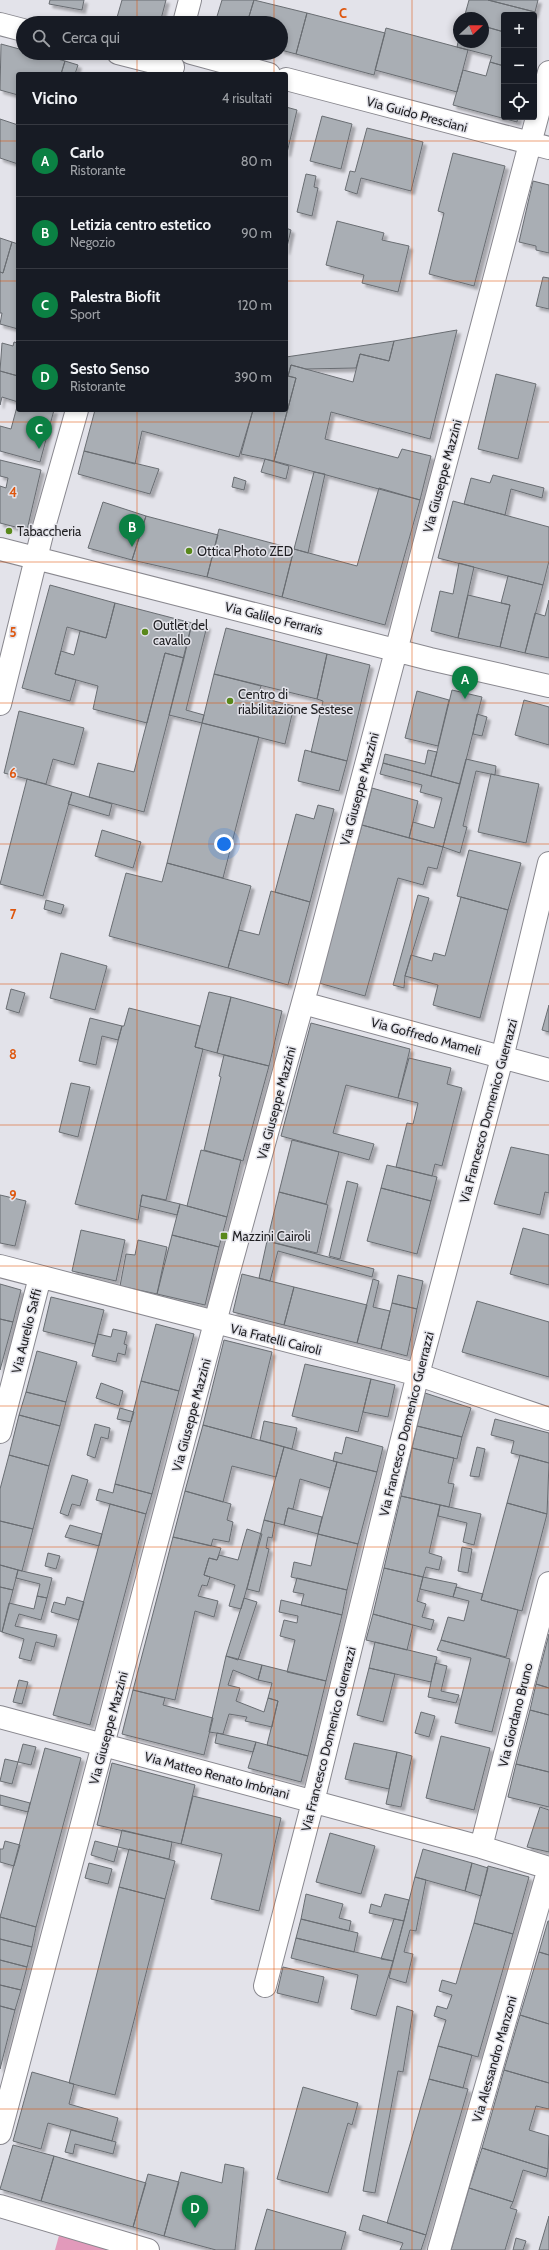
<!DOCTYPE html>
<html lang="it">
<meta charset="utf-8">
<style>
body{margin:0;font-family:Cabin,sans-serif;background:#20242c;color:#f1f3f6}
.controls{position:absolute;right:12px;top:12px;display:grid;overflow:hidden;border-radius:4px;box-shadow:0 2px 6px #0003}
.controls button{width:36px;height:36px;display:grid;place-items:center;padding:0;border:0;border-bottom:1px solid #363941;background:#171b24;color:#f1f3f6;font:20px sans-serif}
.compass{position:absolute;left:453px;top:12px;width:36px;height:36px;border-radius:50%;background:#171b24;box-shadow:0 2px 6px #0003;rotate:68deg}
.you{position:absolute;left:224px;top:844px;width:14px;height:14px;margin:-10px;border:3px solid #fff;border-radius:50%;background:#1a73e8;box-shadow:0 0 0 6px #1a73e833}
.badge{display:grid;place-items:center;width:26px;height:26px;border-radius:50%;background:#0b8043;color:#fff;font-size:13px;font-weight:700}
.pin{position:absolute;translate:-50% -33px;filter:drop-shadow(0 1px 2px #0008)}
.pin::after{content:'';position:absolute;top:21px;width:14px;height:12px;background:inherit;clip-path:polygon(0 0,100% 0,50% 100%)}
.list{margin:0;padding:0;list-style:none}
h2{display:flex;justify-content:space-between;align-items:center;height:52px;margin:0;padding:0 16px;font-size:17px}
h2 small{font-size:13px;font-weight:400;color:#9ea1a6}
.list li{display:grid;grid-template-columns:26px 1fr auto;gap:12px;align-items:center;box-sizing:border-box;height:72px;padding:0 16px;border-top:1px solid #363941}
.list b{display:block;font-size:15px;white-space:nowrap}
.list p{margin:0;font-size:13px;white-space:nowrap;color:#9ea1a6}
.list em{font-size:13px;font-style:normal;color:#9ea1a6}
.icon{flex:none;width:22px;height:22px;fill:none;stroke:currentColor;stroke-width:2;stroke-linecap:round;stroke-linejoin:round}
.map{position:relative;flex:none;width:549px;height:2250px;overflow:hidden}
.search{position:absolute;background:#171b24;box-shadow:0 2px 6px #0003;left:16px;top:16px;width:272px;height:44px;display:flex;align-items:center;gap:10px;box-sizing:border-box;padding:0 14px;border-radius:22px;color:#9ea1a6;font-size:15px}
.panel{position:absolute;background:#171b24;box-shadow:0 2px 6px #0003;left:16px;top:72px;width:272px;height:340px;border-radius:4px}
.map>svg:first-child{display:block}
</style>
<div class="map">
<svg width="549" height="2250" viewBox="0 0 549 2250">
<defs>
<filter id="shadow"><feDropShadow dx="3.5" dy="3.5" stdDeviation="1" flood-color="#0004"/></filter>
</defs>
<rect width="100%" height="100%" fill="#e3e3ea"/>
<path fill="#e29abb" d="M60,2232L122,2250H55Z"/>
<path fill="#a9aeb4" stroke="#696d72" filter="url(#shadow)" d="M50,0H84L82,10L49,4Z
M122,0H166L160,23H125L116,21Z
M222,0H254L247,23H215Z
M254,0L307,13L296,54L281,50V23H247Z
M469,0H488L535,12L534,15H504V32L483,26V18H464Z
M488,0H538L535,12Z
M307,13L385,33L374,75L296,54Z
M483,26L504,32V66L490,62L492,56L457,47L459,38V42H483Z
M386,28L468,50L457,92L375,70Z
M1,44L23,50V53H35L65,61L61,74H18V95L0,90Z
M65,61L78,65L75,74H61Z
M490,62L504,66V117H518L517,122L453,105L463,70L486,76Z
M286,107L297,110L287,153H286Z
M322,116L352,124L341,169L310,161Z
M0,119L18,125V164L0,158Z
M367,128L423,142L411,191L361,178L357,194L345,190L350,171L355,172Z
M453,153L505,166L474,286L429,274L444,213L438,211Z
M306,174L316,176L314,187L318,188L312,216L297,212Z
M533,181L549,185V253L536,250V246L519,242Z
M337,221L384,233L382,240L409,246L398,292L362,283L364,275L326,265Z
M286,228L291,230L286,251Z
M0,238L12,242L3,273L0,272Z
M12,242L18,244V329L0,324L2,313H0V272L3,273Z
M543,277L549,278V309L536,306Z
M457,330L430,439L331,412L325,439L398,458L402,449L431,456L420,500L274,461L296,378L288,376L291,365L353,382L360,354L389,361L394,341Z
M394,341L389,361L360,354L356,368L306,369L291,365L288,376L296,378L274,461L241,454L253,410H286V357Z
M14,342L18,343V376L0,371L2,343L13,346Z
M0,371L18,376V402L2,397L0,405Z
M496,374L536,384L518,459L478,449Z
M18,403V410H54L40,462L0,451V426L11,429Z
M95,410H253L239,457L142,431L135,464L84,451Z
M84,451L159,469L150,494L78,474Z
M265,459L289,466L286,479L261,472Z
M0,460L41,470L27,530L0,523V486L6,488L8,478L0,476Z
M314,472L325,474L308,553L294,549Z
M493,475L544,488L542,498L511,489L505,515L464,504L471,478L490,483Z
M234,477L246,481L244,490L232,487Z
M379,488L420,500L385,625L282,597L294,549L357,566Z
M453,501L549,527V561L543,585L438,558Z
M103,502L146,516L132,560L88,548Z
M146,516L218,535L207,577L132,560Z
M219,529L294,549L282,597L207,577Z
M459,563L474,567L458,638L431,631L440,591L453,594Z
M508,576L543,585L525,653L500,647L510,605L501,603Z
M50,585L115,603L106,638L67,627L55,674L76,680L70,701L22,688Z
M468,595L510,605L500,647L458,638Z
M549,600V658L525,653L535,613L545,616Z
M115,603L192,623L184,658L165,653L147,723L93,709L98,686L55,674L61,651L74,655L80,631L106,638Z
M192,623L207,626L186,710L204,715L202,723L169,715Z
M226,628L327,654L317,699L214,674Z
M165,653L184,658L144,812L89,797L98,763L134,772Z
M327,654L370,665L347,761L311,752L323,701L317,699Z
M214,674L261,686L258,697L294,706L285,744L202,723Z
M452,690L482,697L460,784L431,776Z
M417,691L449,700L438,746L405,738Z
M524,700L549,707V745L515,735Z
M19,711L84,728L74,765L53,759L46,784L4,773Z
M477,714L487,717L482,736L473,734Z
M202,723L259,737L223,878L167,863Z
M305,750L347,761L339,791L298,781Z
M428,750L437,752L431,776L383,763L385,754L425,764Z
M466,759L496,766L495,775L476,771L463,826L467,827L460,853L443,847Z
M383,763L460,784L443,847L409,838L413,822L434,828L442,798L420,792L422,785L380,774Z
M491,774L539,784L526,843L478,832Z
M27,779L72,792L43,896L0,884Z
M372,788L418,801L409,838L362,825Z
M72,792L112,804L109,816L68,804Z
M318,805L334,809L310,902L275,892L296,814L314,819Z
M362,825L443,847L437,869L428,867L423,885L398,878L365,996L319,983Z
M102,830L141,842L133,868L95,856Z
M469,850L521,863L508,910L457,896Z
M167,863L251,886L228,968L109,936L126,873L162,882Z
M271,891L310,902L288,985L228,968L239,930L259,935Z
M418,895L429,898L405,976L404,988L393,985Z
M461,897L508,910L480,1018L433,1005L438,985L405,976L411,955L432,961L434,953L445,956Z
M46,900L64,905L61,914L44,909Z
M61,953L107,966L95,1010L50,998Z
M11,989L25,993L19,1013L6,1009Z
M209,992L231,997L217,1053L195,1047Z
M231,997L282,1011L269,1066L217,1053Z
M549,1005V1032L542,1030Z
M129,1008L200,1026L195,1047L203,1049L166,1200L142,1195L138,1220L75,1204L122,1026H124Z
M90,1018L122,1026L118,1040L102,1036L96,1065L79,1061Z
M311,1023L410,1049L398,1098L346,1085L333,1133L374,1144L369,1160L281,1136Z
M224,1055L269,1066L243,1161L204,1150L221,1077L219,1076Z
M409,1058L451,1068L447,1084L462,1088L442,1166L435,1164L432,1176L396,1167L407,1123L413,1124L418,1103L398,1098Z
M71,1083L90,1087L78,1137L59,1132Z
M292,1140L339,1152L326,1204L279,1192Z
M511,1147L549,1155V1193L545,1192L540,1215L494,1204Z
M201,1150L241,1160L227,1217L187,1206Z
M387,1165L437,1177L431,1201L381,1188Z
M347,1181L358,1184L340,1259L329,1256Z
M381,1188L431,1201L417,1254L367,1241Z
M279,1192L328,1205L317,1253L267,1241Z
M0,1195L26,1201L15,1246L0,1243Z
M142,1195L180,1204L177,1215L140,1206Z
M180,1204L227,1217L219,1247L172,1235Z
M523,1228L549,1235V1285L510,1274Z
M81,1230L125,1240L116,1281L72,1271Z
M172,1235L219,1247L205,1305L157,1294Z
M138,1240L167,1247L157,1294L120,1286L126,1254L135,1255Z
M267,1241L374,1269L372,1277L278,1251L270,1281L259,1278Z
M242,1274L294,1287L284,1325L233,1312Z
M398,1275L423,1281L417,1309L392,1303Z
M373,1279L379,1281L373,1307L390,1311L381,1349L357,1343Z
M0,1284L21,1290L13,1322L0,1319Z
M294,1287L367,1305L357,1343L284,1325Z
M51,1297L104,1310L95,1344L43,1331Z
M477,1301L549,1322V1377L462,1352Z
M392,1303L417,1309L407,1356L381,1349Z
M0,1319L13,1322L0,1370Z
M156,1324L194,1334L179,1391L141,1381Z
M113,1329L127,1332L124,1344L127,1345L125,1355L118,1353L116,1362L92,1356L98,1334L111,1337Z
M224,1340L272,1352L251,1438L203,1425Z
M37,1351L77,1362L66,1402L26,1392Z
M305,1364L371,1379L358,1432L292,1416Z
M371,1379L395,1385L388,1417L363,1412Z
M141,1381L179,1391L152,1494L115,1484Z
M101,1383L123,1391L119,1406L96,1398Z
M26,1392L66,1402L60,1426L19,1415Z
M425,1393L471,1408L462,1437L417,1426Z
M120,1408L134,1412L131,1422L117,1419Z
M19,1415L60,1426L49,1466L9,1455Z
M495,1419L549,1433V1463L511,1453L514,1441L491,1435Z
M264,1421L297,1428L292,1449L260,1440Z
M95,1424L110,1428L108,1439L101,1437L95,1458L87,1455Z
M203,1425L284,1447L276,1477L232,1466L223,1502L185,1491Z
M417,1426L462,1437L457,1459L412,1448Z
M346,1437L383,1447L377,1472L333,1461L335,1452L342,1454Z
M284,1447L337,1462L330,1488L300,1479L293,1509L288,1508L284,1525L264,1520Z
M477,1447L485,1449L479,1477L470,1476Z
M412,1448L454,1458L448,1483L454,1484L449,1507L401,1496Z
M9,1455L49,1466L33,1529L0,1521V1489Z
M520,1455L549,1463L547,1514L507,1503Z
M337,1462L377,1472L358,1544L318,1534Z
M72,1475L88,1480L80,1506L72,1504L68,1516L60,1513Z
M115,1484L152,1494L146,1514L96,1500L99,1489L113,1493Z
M185,1491L231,1504L227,1520L233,1522L229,1542L213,1539L211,1546L173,1537Z
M401,1496L440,1505L429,1553L442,1557L439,1570L426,1567L423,1577L384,1568Z
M507,1503L547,1514L522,1611L481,1600Z
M110,1504L146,1514L90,1725L53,1715Z
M440,1505L481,1514L474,1545L463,1542L467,1523L438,1516Z
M288,1508L322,1517L318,1534L284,1525Z
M264,1520L275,1523L272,1538L268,1537L266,1548L269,1549L259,1592L247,1589Z
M0,1521L33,1529L22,1571L0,1565Z
M70,1525L102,1534L99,1546L65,1537Z
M247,1529L262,1534L241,1609L229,1606L235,1585L204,1575L209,1558L217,1560L219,1555L238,1560Z
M318,1534L358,1544L347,1590L291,1577L294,1562L311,1566Z
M173,1537L221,1548L217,1560L209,1558L204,1575L210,1577L207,1586L202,1585L198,1596L218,1601L214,1617L195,1611L175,1700L133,1690Z
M462,1547L472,1549L468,1573L458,1571Z
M48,1553L60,1556L56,1569L45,1566Z
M0,1565L18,1570L13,1590L0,1587Z
M384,1568L423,1577L417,1601L426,1604L422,1617L434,1620L431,1630L373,1614Z
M18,1570L52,1578L47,1598L37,1596L40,1584L16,1578Z
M423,1577L457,1584L453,1597L420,1589Z
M297,1578L347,1590L342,1615L301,1605L304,1594L293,1592Z
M0,1587L13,1590L2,1632L0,1631Z
M456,1587L483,1594L481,1600L518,1610L506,1657L441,1640L448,1617L464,1621L469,1601L453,1597Z
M37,1596L47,1598L41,1620L19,1614L15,1626L57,1635L54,1647L36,1642L31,1661L19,1658L24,1639L2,1632L9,1603L34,1609Z
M67,1597L84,1602L79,1620L51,1612L54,1602L65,1605Z
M244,1598L257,1602L238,1660L226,1656Z
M281,1600L342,1615L326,1681L287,1672L295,1640L280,1636L284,1620L297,1623L298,1616L279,1612Z
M373,1614L413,1625L407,1650L366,1640Z
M549,1634V1688L536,1684Z
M441,1640L510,1659L492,1732L455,1723L471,1658L437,1650Z
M375,1642L437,1657L431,1682L369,1668Z
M226,1656L262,1665L258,1680L233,1670L228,1685L240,1688L236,1701L264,1712L268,1698L278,1701L272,1727L245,1721L247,1717L229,1714L223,1734L209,1732Z
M435,1663L447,1666L441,1691L459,1695L456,1703L428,1697Z
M262,1665L326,1681L308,1756L267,1745L278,1701L268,1698L272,1683L258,1680Z
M369,1668L395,1674L383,1722L357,1715Z
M19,1680L28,1682L22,1704L13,1702Z
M536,1684L549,1688V1715L530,1710Z
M133,1690L165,1698L163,1705L213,1718L204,1755L122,1734Z
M530,1710L549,1715V1772L516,1764Z
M421,1712L435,1716L429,1737L415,1733Z
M217,1733L256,1742L253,1752L215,1743Z
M441,1736L490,1748L474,1810L426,1798Z
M256,1742L308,1756L301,1782L248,1768Z
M354,1743L397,1752L389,1789L345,1779Z
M23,1744L36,1747L31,1765L18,1762Z
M45,1748L81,1758L36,1927L0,1917Z
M397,1752L412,1756L401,1807L386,1804Z
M5,1759L18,1762L12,1784L0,1781Z
M112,1763L195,1785L181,1844L97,1825Z
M516,1764L549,1772V1807L508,1797Z
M0,1795L30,1803L28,1812L0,1805Z
M193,1796L281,1818L259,1911L211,1899L222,1854L181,1844Z
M540,1807L549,1810V1852L527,1847Z
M122,1830L172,1842L169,1859L118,1847Z
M330,1833L375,1846L361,1894L316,1882Z
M5,1841L20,1845L14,1866L0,1862V1849H3Z
M95,1841L118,1847L114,1862L91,1855Z
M129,1849L175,1861L165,1899L119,1887Z
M423,1849L472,1863L465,1891L415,1877Z
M89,1863L112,1869L108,1884L85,1878Z
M472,1863L488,1868L481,1896L465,1891Z
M488,1866L529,1877L513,1934L474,1923Z
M415,1877L426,1880L416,1931L410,1930L404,1952L413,1954L406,1983L389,1978Z
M119,1887L165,1899L115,2095L69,2083Z
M306,1894L343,1904L339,1918L351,1921L349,1931L301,1919Z
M385,1894L409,1900L404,1921L369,1913L371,1904L381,1907Z
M0,1917L36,1927L32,1947L0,1939Z
M301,1919L358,1933L354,1952L296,1938Z
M394,1919L404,1921L393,1961L381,1959Z
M548,1921H549V1955L539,1952Z
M474,1923L513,1934L478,2057L438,2046L446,2020L434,2016L437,2006L447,2009L452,1995L439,1991L442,1980L456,1984Z
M296,1938L393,1961L376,2016L351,2009L358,1975L291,1958Z
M0,1939L32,1947L27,1967L0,1960Z
M539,1952L549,1955V2024L520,2015Z
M0,1960L27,1967L21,1990L0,1985Z
M283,1967L324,1977L318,2003L277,1993Z
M0,1985L21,1990L15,2010L0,2006Z
M0,2006L15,2010L0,2069Z
M397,2006L413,2011L403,2072L398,2071L375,2193L363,2191Z
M520,2015L549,2024V2083L504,2070Z
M438,2046L472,2055L463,2088L429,2079Z
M504,2070L549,2083V2109L536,2106L529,2130L549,2136L548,2169L482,2148Z
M32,2072L74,2084L69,2104L118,2118L112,2141L48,2123L41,2149L13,2141Z
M429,2079L468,2089L426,2235L387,2223Z
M303,2087L358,2103L352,2125L348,2123L328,2193L277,2179Z
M71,2130L116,2142L113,2154L75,2144L73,2154L65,2152Z
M13,2145L54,2156L41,2201L0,2189Z
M482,2148L548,2169L546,2177L523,2170L513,2202L469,2188Z
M54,2156L146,2183L133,2227L41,2201Z
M225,2164L244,2168L235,2250H216L164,2236L181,2172L222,2183Z
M148,2174L179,2182L164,2236L133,2227Z
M469,2188L513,2202L510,2208L517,2210L505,2250H451Z
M267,2209L346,2232L341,2250H255Z
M363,2215L426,2235L421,2250H400L403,2243L359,2230Z
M549,2216V2250H539Z
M516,2238L526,2241L523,2250H513Z"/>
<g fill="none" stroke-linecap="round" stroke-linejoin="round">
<defs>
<path id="street" d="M184,23L190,0
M0,24L23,30
M118,53L173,67
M191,53L269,74
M286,79L549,148
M0,549L430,659L549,686
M0,704L42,534L77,410
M303,1003L549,1070
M0,1266L419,1375L549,1419
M0,1432L40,1277
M0,1717L481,1847L549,1868
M481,1847L549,1583
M265,1986L313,1802L415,1386L502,1058L549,863
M0,2133L221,1300L308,984L549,72
M0,2206L148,2250
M439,2250L549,1868"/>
</defs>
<use href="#street" stroke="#89888f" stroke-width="24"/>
<use href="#street" stroke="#fff" stroke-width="22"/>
</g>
<path fill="none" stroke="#de560d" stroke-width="1" stroke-opacity="0.55" d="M137,0V23M274,0V23M412,0V2250M137,53V74M274,53V74M0,141H18M286,141H549M0,281H18M286,281H549M137,410V2250M274,410V2250M0,422H549M0,562H549M0,703H549M0,844H549M0,984H549M0,1125H549M0,1266H549M0,1406H549M0,1547H549M0,1688H549M0,1828H549M0,1969H549M0,2109H549"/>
<g fill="#59881a" stroke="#e3e3ea" stroke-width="1.5">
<circle cx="9" cy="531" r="4"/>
<circle cx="189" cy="551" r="4"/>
<circle cx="145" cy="632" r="4"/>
<circle cx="230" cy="701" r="4"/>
<rect x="220" y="1232" width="8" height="8" rx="2"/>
</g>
<g text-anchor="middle" stroke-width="3" stroke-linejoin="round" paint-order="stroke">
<g font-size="13" fill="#1f1f22" stroke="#e3e3ea">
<text transform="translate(417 114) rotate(15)" y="5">Via Guido Presciani</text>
<text transform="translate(442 476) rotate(-75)" y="5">Via Giuseppe Mazzini</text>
<text transform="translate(274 618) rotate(14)" y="5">Via Galileo Ferraris</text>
<text transform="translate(359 789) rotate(-75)" y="5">Via Giuseppe Mazzini</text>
<text transform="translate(426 1036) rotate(15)" y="5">Via Goffredo Mameli</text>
<text transform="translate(276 1103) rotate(-75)" y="5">Via Giuseppe Mazzini</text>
<text transform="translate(488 1111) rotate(-75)" y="5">Via Francesco Domenico Guerrazzi</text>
<text transform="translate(26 1331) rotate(-76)" y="5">Via Aurelio Saffi</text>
<text transform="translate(276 1339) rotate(14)" y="5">Via Fratelli Cairoli</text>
<text transform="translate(191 1415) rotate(-75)" y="5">Via Giuseppe Mazzini</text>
<text transform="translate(406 1424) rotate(-76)" y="5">Via Francesco Domenico Guerrazzi</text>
<text transform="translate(515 1715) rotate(-76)" y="5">Via Giordano Bruno</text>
<text transform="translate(108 1728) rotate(-75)" y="5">Via Giuseppe Mazzini</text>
<text transform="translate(328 1739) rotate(-76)" y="5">Via Francesco Domenico Guerrazzi</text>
<text transform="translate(217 1775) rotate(15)" y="5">Via Matteo Renato Imbriani</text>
<text transform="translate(494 2059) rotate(-74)" y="5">Via Alessandro Manzoni</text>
</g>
<g font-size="13" fill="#1f1f22" stroke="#e3e3ea" text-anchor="start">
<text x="17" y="536">Tabaccheria</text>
<text x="197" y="556">Ottica Photo ZED</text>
<text x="153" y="630">Outlet del<tspan x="153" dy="15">cavallo</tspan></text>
<text x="238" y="699">Centro di<tspan x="238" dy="15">riabilitazione Sestese</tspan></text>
<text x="232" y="1241">Mazzini Cairoli</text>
</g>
</g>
<g font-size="13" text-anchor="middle" font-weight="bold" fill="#de560d" stroke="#e3e3ea" stroke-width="3" stroke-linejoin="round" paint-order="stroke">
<text x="343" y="18">C</text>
<text x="13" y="497">4</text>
<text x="13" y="637">5</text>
<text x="13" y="778">6</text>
<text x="13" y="919">7</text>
<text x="13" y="1059">8</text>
<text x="13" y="1200">9</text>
</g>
</svg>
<div class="controls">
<button>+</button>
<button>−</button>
<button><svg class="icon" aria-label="locate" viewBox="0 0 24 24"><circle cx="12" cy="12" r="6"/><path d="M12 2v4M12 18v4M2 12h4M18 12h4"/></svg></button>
</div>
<svg class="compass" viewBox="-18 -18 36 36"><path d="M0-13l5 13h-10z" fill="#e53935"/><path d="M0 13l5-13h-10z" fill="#9ea1a6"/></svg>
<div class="you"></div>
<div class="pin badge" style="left:465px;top:699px">A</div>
<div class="pin badge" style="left:132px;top:547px">B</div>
<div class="pin badge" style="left:39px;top:449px">C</div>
<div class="pin badge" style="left:195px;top:2228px">D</div>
<div class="search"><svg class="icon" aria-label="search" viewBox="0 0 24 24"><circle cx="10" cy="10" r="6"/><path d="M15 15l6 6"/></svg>Cerca qui</div>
<section class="panel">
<h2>Vicino<small>4 risultati</small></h2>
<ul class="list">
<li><span class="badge">A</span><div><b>Carlo</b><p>Ristorante</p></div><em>80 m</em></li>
<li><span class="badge">B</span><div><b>Letizia centro estetico</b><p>Negozio</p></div><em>90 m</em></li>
<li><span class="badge">C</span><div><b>Palestra Biofit</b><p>Sport</p></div><em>120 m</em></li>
<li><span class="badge">D</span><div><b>Sesto Senso</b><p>Ristorante</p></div><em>390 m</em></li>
</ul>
</section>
</div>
